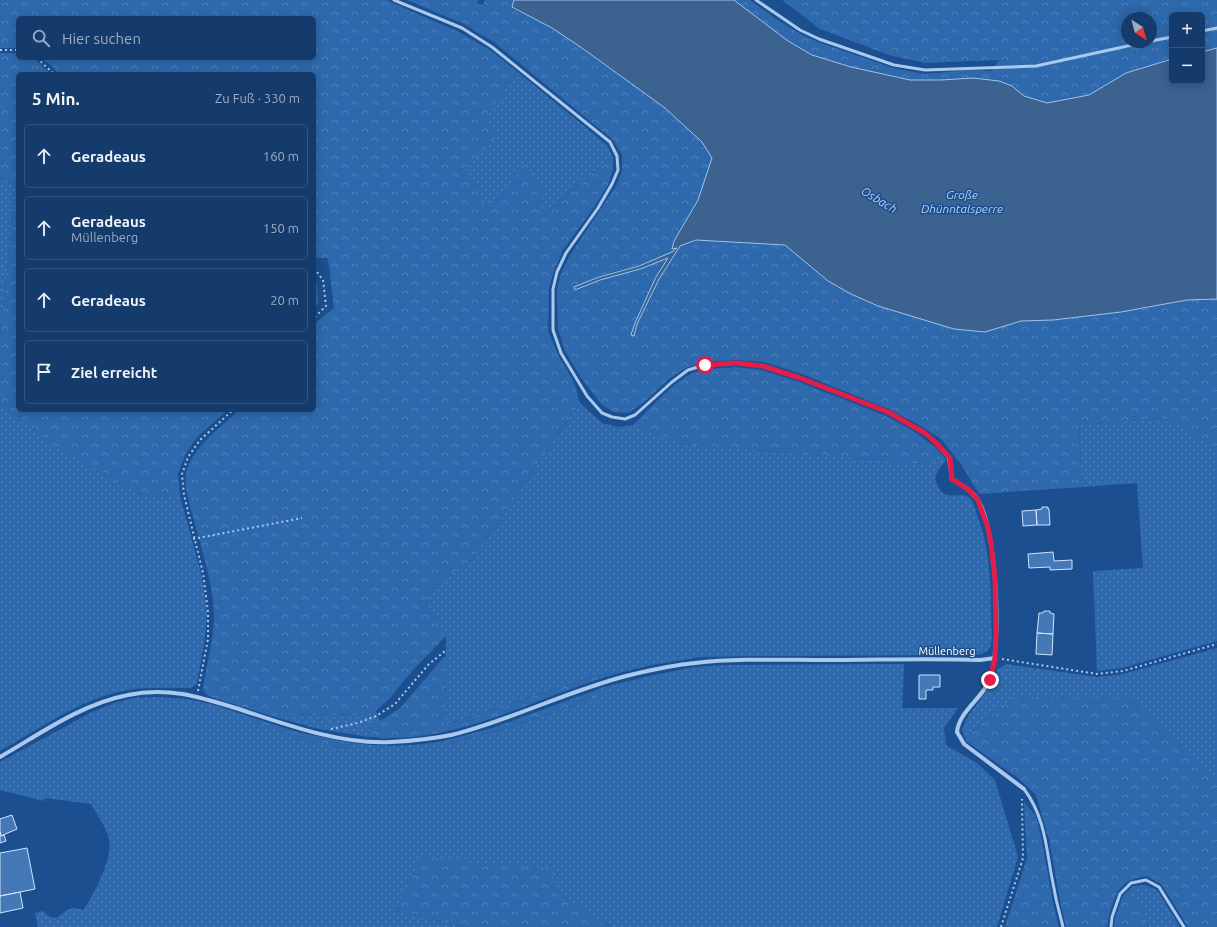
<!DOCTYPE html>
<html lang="de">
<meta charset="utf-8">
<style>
body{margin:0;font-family:Ubuntu,sans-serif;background:#214673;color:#f1f3f6}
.controls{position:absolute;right:12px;top:12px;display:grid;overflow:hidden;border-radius:6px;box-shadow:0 2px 10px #0003}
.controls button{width:36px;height:36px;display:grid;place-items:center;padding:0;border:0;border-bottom:1px solid #33557e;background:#143b6b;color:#f1f3f6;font:20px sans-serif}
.compass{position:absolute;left:1121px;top:12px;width:36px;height:36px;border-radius:50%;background:#143b6b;box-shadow:0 2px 10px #0003;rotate:143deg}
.stop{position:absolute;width:12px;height:12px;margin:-9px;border:3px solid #e11d48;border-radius:50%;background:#fff}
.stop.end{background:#e11d48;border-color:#fff;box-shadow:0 1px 4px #0008}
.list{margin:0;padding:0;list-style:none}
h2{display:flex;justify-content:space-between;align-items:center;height:52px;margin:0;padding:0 16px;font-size:17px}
h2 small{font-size:13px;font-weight:400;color:#9dadc1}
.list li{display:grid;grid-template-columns:26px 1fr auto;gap:12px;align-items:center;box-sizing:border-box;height:64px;margin:0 8px 8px;padding:0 8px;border:1px solid #33557e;border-radius:6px}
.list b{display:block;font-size:15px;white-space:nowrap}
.list p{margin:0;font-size:13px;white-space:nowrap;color:#9dadc1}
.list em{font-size:13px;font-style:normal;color:#9dadc1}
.icon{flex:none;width:22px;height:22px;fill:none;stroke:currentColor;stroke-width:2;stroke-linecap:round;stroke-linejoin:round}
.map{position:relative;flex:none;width:1217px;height:927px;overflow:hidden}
.search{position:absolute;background:#143b6b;box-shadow:0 2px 10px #0003;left:16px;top:16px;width:300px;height:44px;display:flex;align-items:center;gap:10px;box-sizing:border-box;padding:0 14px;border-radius:6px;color:#9dadc1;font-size:15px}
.panel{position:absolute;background:#143b6b;box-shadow:0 2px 10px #0003;left:16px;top:72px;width:300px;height:340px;border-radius:6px}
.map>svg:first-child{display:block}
</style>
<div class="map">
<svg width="1217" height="927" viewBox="0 0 1217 927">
<defs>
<pattern id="grass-dots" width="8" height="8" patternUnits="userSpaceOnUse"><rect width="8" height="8" fill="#2e69ad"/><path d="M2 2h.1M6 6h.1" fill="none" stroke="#4d80b9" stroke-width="1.8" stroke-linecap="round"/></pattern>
<pattern id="forest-crowns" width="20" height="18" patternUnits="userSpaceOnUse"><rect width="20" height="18" fill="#2e69ad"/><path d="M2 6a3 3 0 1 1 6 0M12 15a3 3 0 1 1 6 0" fill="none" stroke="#4d80b9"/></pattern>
</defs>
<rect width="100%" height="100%" fill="#1b4f8f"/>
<path fill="url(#grass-dots)" d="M518,72L607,145L613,157L541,215L525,164L490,211L465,169L498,135L485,117Z
M0,178L16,185L0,337Z
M580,403L602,423L619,427L633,425L683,444L937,465L935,447L946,460L939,469L935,478C943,509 962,486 972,501C974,505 976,511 977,515C990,548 991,584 991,619C991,627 994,641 989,649C985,654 978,655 972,655L754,656L701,657L652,665L619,673L618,670L595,676L445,725L446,636L426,605L433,587L473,559Z
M0,404L48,442L143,497L180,496L201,573L207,613L205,638L197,684L191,688C170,688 148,687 127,690C82,698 39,729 0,751Z
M1167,418L1217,449V641L1122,668L1097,671L1093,571L1143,568L1137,483L1082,487L1079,425Z
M1217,648V780L1200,766L1013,697L965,738L962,729L968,716L994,681L997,670L1006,664L1097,677L1123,674Z
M904,664L902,708H958L944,728L946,745L977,763L995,780L1018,857L997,927H611L557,892L395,911L464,927H38L35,913L43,911C58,927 60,910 73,908C76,908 80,909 83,910C93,897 114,856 109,839C106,827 97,815 91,804L45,798L44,801L0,790V762L92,712L114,703L134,698L157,697L187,699L215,705L254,718L253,721L310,743L350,749L352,743C384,747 420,747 451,739L452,743L518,725L559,711L605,693L604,687L654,675L694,667L727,665Z
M376,711L380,721L370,729L374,736L376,737H369L319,729L275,717L280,714L359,715Z
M1145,885L1157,890L1180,927H1149L1137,900L1133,886Z"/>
<path fill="url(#forest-crowns)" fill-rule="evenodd" d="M0,0H386L459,32L490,50L518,72L486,117L498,135L466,169L490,211L525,163L542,188L541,215L613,157V169L609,183L595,206L563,250L554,271L549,288L548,331L558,355L574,382L580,403L473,559L433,587L426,605L446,636L413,670L390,698L376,711L359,715L280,714L275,717L208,696L203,690C206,664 215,639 214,612C212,580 201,547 193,517C190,505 184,487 186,475C189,450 222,426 239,410H314V324L334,308L328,258H314V74H58L52,66L41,58H314V18H18V48H0Z
M407,0H478L477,3L483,5L485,0H514L512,8L552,28L582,48L665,108L702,142L712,158L698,200L674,241L672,249L678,247C659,264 624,268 600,276C592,279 583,286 576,290L600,280L640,269L669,257L656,277L635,323L634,336L637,324L659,279L680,246L696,240L785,245L804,260L919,318L954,329L985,332L1021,321L1053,320L1121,312L1187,300L1217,299V449L1167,418L1079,425L1082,487L979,494L961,464L941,439L916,423L889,409L802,374L764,362L736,360L704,362L686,368L669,379L643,403L628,413L614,412L602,405L581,378L565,351L558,329L557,289L561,273L570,255L616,186L622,171V155L613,140L495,43L464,24Z
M734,0H750L779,21L799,33L818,42L893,68L925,74L969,70L992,71L999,60L925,63L889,55L820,29L782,0H1217V48L1202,52V15H1172V59L1126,73L1089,95L1047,103L1024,96L1012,86L941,80H910L851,67L812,55L788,41ZM1127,18H1151V42H1127Z
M0,53H18V58H34L51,74H18V410H228L197,437L185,455L178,474L180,496L143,497L48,442L0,404V337L16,185L0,178Z
M314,281L317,284L318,303L314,310Z
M735,367L761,370L799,382L886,416L912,430L935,447L937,465L683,444L633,425C649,410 670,385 689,375C703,368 720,369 735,367Z
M444,657H446L445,725L595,676L618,670L619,673C544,694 473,736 395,738C387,738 378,740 372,735L370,729L380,721L400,708Z
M604,687L606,693L559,711L518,725L452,743L451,739L492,728Z
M1013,697L1136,698L1200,766L1217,780V927H1188L1162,885L1147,876C1142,877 1136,878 1131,880C1116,885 1109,912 1107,927H1066L1060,901L1049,839L1036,795L1019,779L966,741L965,738Z
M254,718L297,732L352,743L350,749L310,743L253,721Z
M1024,802L1036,816L1042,841L1053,903L1059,927H1005L1027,858Z
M422,858L551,868L557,892L611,927H464L395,911Z
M1133,886L1137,900L1149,927H1114L1115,918L1123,896Z"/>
<path fill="#3c6290" stroke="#9cc4f0" d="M514,0H734L788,41L812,55L851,67L910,80H941L973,78L999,81L1012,86L1024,96L1047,103L1089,95L1126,73L1172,59V81H1202V52L1217,48V299L1187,300L1121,312L1053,320L1021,321L985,332L954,329L878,306L851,294L828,281L785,245L696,240L680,246L659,279L637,324L634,336L631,335L635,323L656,277L668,258L640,269L600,280L575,290L574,287L599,277L639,266L672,252L677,248L672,249L674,241L698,200L712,158L702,142L665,108L582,48L552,28L512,7Z"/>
<path fill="#4478b7" stroke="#cfe3fa" d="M1042,507H1048V509H1049L1050,525H1037L1036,510L1042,509Z
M1036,510L1037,525L1023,526L1022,511Z
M1053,552L1054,561L1072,560V569L1050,570V567L1029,568L1028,554Z
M1044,611H1050V613L1054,614L1053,634L1037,633L1039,613H1043Z
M1037,633L1053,634L1052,655L1036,654Z
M919,675H940V687H933V690H926V699H919Z
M12,815L17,829L1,836L0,832V819Z
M0,832L1,836L4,835L6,841L0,843Z
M27,848L35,889L0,896V853Z
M20,892L23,908L0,913V896Z"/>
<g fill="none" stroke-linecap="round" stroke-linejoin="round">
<path stroke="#a9c9ee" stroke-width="2" stroke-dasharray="2 3" stroke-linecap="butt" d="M0,50H18
M37,58L54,74
M314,268L323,280L326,306L314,318
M193,539L302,518
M1002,659L1097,674L1123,671L1217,644
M198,691L208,639V612L203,573L184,495L182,474L188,457L200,440L233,410
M331,729L358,723L376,716L395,704L429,664L445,651
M1001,927L1023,858L1022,799"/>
<path stroke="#a9c9ee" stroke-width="3" d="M394,0L462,28L492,47L610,142L617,156L618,170L612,184L598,208L566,253L557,272L553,289V330L561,353L587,396L602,413L612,417L625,419L635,415L672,382L688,370L705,365L735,363L763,366L800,378L888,412L925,433L936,443
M756,0L800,30L819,39L894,65L925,70L1036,66L1146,42
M1202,31L1217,28
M1151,41L1172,37
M1024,789C1043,814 1046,843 1051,873C1054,891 1058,909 1063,927
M1111,927L1112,917L1120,894L1131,883L1146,880L1159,887L1184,927"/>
<path stroke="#a9c9ee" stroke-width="4" d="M936,443L949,458L952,479C961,485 972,490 978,500C997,531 1002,645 990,679C984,697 959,711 957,732L964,744L1024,789
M0,757C40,734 81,704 128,695C169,686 203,698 242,710C287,725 343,745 391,742C410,741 432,739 451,735C512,720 569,690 630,675C651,670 673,665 695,663C738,658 783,660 827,660C878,660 929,658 980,660L995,658"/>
</g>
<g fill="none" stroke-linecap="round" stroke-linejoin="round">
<path stroke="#e11d48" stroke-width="5" d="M705,365L736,363L763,366L800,378L888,412L925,433L936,443L950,458L952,479L969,490L978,500L988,528L991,544L995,578L996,637L995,658L990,680"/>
</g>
<g text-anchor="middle" stroke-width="3" stroke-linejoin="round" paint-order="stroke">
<g font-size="11" fill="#fff" stroke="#1b4f8f">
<text x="947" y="655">Müllenberg</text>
</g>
<g font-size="12" font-style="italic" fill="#b5d3f5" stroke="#1b4f8f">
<text x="962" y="199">Große<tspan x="962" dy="14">Dhünntalsperre</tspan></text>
<text transform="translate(879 200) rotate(31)" y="4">Osbach</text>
</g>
</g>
</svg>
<div class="controls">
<button>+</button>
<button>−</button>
</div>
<svg class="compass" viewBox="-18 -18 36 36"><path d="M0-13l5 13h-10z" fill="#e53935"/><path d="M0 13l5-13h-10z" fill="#9dadc1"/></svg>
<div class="stop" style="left:705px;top:365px"></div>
<div class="stop end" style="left:990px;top:680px"></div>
<div class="search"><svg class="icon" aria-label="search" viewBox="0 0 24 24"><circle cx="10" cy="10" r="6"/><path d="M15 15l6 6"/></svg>Hier suchen</div>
<section class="panel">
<h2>5 Min.<small>Zu Fuß · 330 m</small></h2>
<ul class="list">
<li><svg class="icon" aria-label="ahead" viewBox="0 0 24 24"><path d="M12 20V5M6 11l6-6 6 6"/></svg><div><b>Geradeaus</b></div><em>160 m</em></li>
<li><svg class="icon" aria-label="ahead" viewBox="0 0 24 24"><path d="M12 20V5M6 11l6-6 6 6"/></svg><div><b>Geradeaus</b><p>Müllenberg</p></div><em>150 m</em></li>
<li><svg class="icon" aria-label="ahead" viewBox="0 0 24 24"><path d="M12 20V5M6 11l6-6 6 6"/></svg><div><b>Geradeaus</b></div><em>20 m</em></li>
<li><svg class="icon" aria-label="arrive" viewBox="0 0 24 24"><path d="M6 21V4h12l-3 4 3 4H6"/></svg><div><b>Ziel erreicht</b></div></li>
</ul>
</section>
</div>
